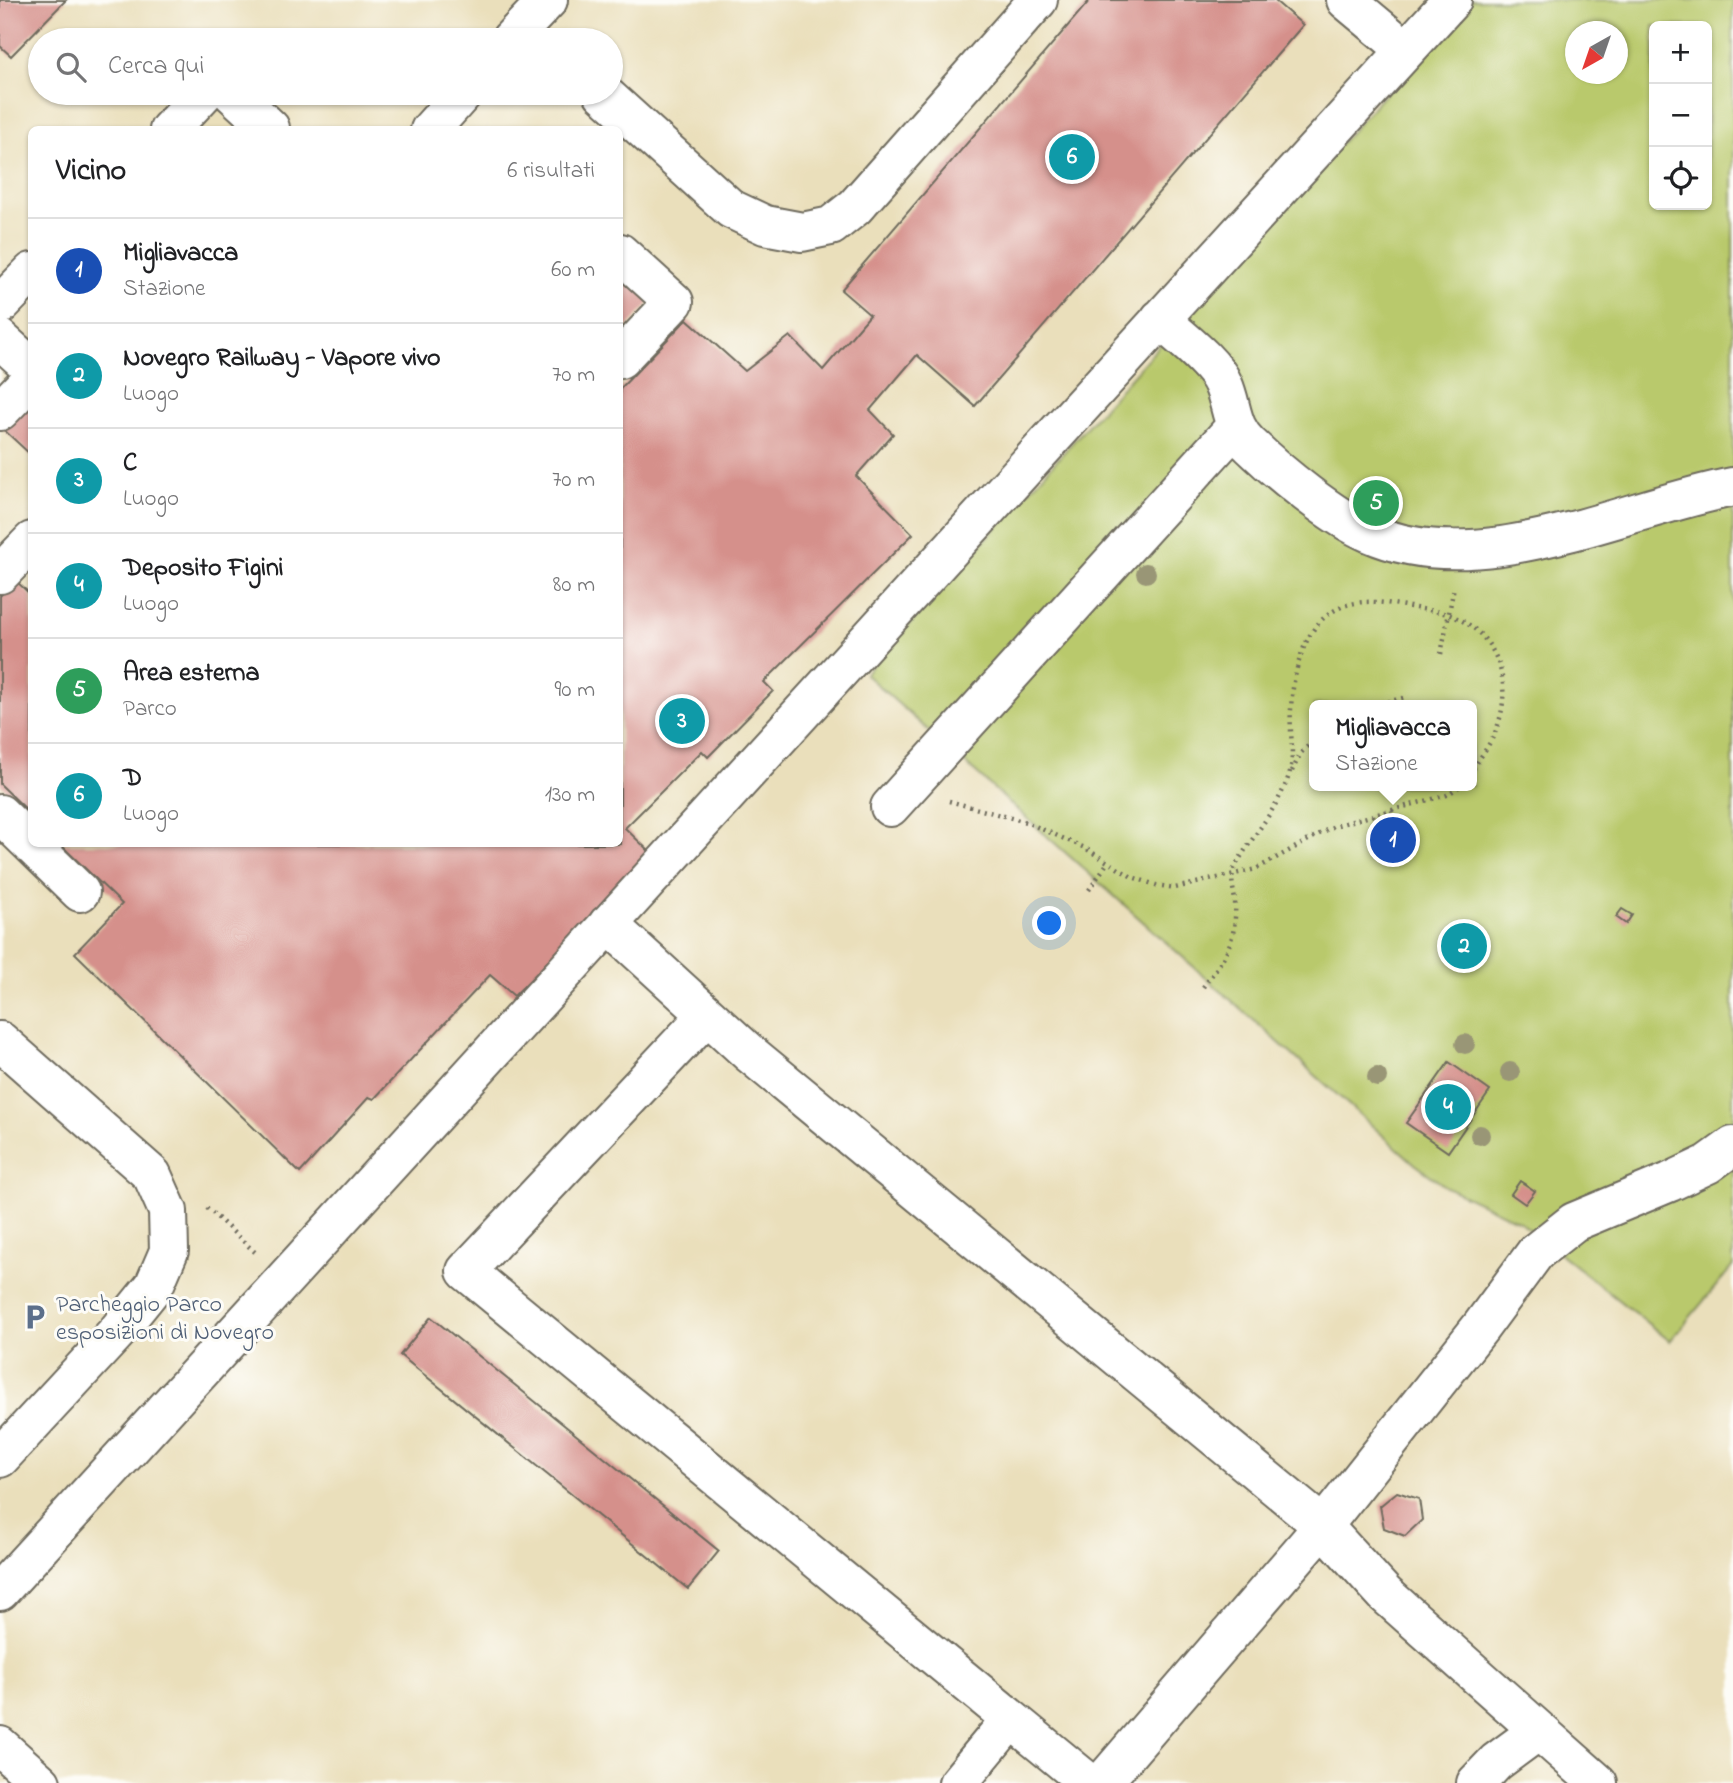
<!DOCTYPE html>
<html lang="it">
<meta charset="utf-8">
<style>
body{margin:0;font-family:"Indie Flower",sans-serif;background:#f2f2f2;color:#202124}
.controls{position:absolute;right:21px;top:21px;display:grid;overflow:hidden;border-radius:10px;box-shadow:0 2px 5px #0004}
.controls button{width:63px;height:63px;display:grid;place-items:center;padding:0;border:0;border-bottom:2px solid #e0e0e0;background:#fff;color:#202124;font:35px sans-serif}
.compass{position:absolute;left:1565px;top:21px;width:63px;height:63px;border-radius:50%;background:#fff;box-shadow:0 2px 5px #0004;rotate:220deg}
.you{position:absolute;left:1050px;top:924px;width:24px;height:24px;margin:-18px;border:5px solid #fff;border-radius:50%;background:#1a73e8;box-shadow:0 0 0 10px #1a73e833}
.badge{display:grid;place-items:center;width:46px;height:46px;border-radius:50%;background:#d1495b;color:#fff;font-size:23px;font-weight:700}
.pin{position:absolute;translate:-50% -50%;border:4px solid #fff;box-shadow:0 2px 7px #0006}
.popup{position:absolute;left:1309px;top:700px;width:168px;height:91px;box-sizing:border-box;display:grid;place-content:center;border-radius:10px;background:#fff;filter:drop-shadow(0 2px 5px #0005);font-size:23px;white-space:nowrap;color:#757577}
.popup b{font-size:26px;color:#202124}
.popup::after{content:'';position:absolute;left:50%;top:100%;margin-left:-14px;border:14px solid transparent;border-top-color:#fff}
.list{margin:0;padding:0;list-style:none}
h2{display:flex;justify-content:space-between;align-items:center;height:91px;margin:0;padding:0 28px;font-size:30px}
h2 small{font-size:23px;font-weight:400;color:#757577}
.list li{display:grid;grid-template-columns:46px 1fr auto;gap:21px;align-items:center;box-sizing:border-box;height:105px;padding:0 28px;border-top:2px solid #e0e0e0}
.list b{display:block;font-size:26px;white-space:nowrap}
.list p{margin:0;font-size:23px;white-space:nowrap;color:#757577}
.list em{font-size:23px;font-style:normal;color:#757577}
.icon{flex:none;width:38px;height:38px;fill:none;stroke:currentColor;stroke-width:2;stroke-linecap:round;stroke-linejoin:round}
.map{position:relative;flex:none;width:1733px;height:1783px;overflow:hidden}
.search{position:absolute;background:#fff;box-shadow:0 2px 5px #0004;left:28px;top:28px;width:595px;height:77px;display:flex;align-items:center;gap:18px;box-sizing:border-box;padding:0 24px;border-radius:38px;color:#757577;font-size:26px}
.panel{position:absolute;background:#fff;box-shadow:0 2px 5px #0004;left:28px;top:126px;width:595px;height:721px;border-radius:10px}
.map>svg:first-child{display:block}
</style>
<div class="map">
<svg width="1733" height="1783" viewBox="0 0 1733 1783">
<rect width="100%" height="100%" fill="#fdfcf7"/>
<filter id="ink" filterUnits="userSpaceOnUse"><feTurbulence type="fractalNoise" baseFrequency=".0143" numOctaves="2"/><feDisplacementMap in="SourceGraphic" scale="14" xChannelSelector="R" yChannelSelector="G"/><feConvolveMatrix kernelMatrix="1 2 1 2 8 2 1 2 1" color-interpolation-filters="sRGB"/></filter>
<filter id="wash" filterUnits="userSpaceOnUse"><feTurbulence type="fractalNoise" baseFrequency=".00686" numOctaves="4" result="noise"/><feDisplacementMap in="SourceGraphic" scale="28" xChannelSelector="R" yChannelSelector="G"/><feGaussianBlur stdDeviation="1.57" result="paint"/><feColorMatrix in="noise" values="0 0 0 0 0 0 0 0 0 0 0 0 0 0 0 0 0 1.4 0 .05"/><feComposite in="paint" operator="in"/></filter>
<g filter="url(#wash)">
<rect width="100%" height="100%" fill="#eadfbb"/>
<path fill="#b9c96c" stroke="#727a4c" stroke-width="2" fill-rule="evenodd" d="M1469,0H1733V1266L1670,1341L1519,1221L1446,1187L1415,1164L865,674ZM1654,26H1707V205H1654ZM1576,32H1618V74H1576ZM1314,705H1472V786H1314Z"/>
<g id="blocks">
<path fill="#d5908b" d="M0,0H66L11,56L0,46Z
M1090,0H1274L1303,25L975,406L917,355L870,410L893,434L856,476L913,534L764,682L773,691L708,757L702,751L625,828L653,855L514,996L490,975L374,1099L369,1097L300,1173L75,953L122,904L60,844H620V389L687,319L745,371L790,336L823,370L870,315L841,290Z
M620,268L653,299L620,336Z
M32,399V456L3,429Z
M15,580L32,596V815L0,784V596Z
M1407,831L1411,848L1377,857L1372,841Z
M1622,909L1632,915L1626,924L1616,917Z
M1449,1062L1490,1091L1448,1152L1406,1123Z
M1520,1181L1535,1191L1525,1204L1511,1194Z
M431,1317L719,1551L688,1589L400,1355Z
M1397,1492L1419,1499L1422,1520L1405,1536L1384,1528L1380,1506Z"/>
</g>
</g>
<g filter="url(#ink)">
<use href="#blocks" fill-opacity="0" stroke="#6e6a5d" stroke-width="2"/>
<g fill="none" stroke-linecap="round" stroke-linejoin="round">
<defs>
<path id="minor" d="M1346,0L1406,50
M510,40L548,0
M232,93L270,128
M603,93L731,209L765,225L802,232L831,226L855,207L1038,0
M169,130L204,93
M430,130L463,93
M620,253L674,302L620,359
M0,305L32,272
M1160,319C1177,335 1214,362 1223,384C1233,407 1230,427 1250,445C1279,473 1334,518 1370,533C1480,582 1623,508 1733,487
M0,339L32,368
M0,411L32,378
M0,574L32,541
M890,807L1235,427
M0,814L80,892
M608,924L748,1052L1323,1526L1385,1594L1598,1783
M707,1015L466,1271L1089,1783
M0,1041L152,1175L168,1211L169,1251L154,1286L116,1333L0,1458
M0,1591L1452,0
M0,1746L41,1783
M958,1783L1011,1719
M1102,1783L1323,1526L1480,1328L1536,1252L1574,1222L1670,1182L1708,1164L1733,1146
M1476,1783L1496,1762L1538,1731"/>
</defs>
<use href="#minor" stroke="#6e6a5d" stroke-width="42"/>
<path stroke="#6e6a5d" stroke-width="4.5" stroke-dasharray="2 5" stroke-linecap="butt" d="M1441,654L1454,587
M1374,705L1407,697
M1292,771L1301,753L1314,740
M949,801L1026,822L1085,848L1132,877L1156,885L1175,888L1256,869L1334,826L1447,795L1460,786
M1392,810L1395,820
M1373,815L1375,826
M1089,890L1108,862
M1203,987C1226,957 1237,940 1235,901C1234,891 1230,879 1234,869C1250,838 1276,812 1288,778C1296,756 1289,733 1291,710C1292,679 1302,632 1329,614C1354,596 1382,602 1410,607C1425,610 1443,611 1457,618C1502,639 1514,691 1494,735C1488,747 1479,759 1472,771
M207,1208L257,1254"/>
<use href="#minor" stroke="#fff" stroke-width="38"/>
</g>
<g fill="#999676">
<circle cx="1146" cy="573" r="10"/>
<circle cx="1465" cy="1044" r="10"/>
<circle cx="1510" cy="1072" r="10"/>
<circle cx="1377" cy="1077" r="10"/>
<circle cx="1480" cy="1135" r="10"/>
</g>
</g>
<defs>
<symbol id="parking-bare" viewBox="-9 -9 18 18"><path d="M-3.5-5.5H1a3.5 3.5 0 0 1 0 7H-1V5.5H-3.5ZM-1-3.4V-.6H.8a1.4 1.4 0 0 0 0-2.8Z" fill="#5c6f8a" stroke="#fdfcf7" stroke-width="2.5" paint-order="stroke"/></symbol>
</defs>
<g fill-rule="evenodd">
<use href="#parking-bare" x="16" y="1298" width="38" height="38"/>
</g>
<g text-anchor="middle" stroke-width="6" stroke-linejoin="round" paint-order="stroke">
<g font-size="24" fill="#4e5e75" stroke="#fdfcf7" text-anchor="start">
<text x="56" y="1311">Parcheggio Parco<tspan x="56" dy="28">esposizioni di Novegro</tspan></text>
</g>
</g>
</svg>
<div class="controls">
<button>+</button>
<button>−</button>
<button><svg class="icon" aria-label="locate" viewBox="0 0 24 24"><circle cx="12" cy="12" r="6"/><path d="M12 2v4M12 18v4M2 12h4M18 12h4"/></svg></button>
</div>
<svg class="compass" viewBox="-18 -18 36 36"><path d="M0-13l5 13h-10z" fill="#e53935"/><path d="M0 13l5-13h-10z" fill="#757577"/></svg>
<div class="you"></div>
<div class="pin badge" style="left:1393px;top:840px;background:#1a4fb4">1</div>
<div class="popup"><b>Migliavacca</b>Stazione</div>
<div class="pin badge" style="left:1464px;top:946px;background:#0f9aa8">2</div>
<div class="pin badge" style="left:682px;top:721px;background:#0f9aa8">3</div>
<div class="pin badge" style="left:1448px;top:1107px;background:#0f9aa8">4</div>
<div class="pin badge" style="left:1376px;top:503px;background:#2e9e5b">5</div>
<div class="pin badge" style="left:1072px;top:157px;background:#0f9aa8">6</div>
<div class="search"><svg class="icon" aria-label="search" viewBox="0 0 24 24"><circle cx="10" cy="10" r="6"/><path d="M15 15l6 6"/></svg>Cerca qui</div>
<section class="panel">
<h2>Vicino<small>6 risultati</small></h2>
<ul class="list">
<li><span class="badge" style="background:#1a4fb4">1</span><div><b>Migliavacca</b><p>Stazione</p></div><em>60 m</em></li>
<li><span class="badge" style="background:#0f9aa8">2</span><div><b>Novegro Railway - Vapore vivo</b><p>Luogo</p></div><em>70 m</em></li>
<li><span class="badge" style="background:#0f9aa8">3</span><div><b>C</b><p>Luogo</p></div><em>70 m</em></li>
<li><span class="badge" style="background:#0f9aa8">4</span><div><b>Deposito Figini</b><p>Luogo</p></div><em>80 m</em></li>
<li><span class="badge" style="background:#2e9e5b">5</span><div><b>Area esterna</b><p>Parco</p></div><em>90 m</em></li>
<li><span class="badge" style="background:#0f9aa8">6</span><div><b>D</b><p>Luogo</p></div><em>130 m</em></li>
</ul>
</section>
</div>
